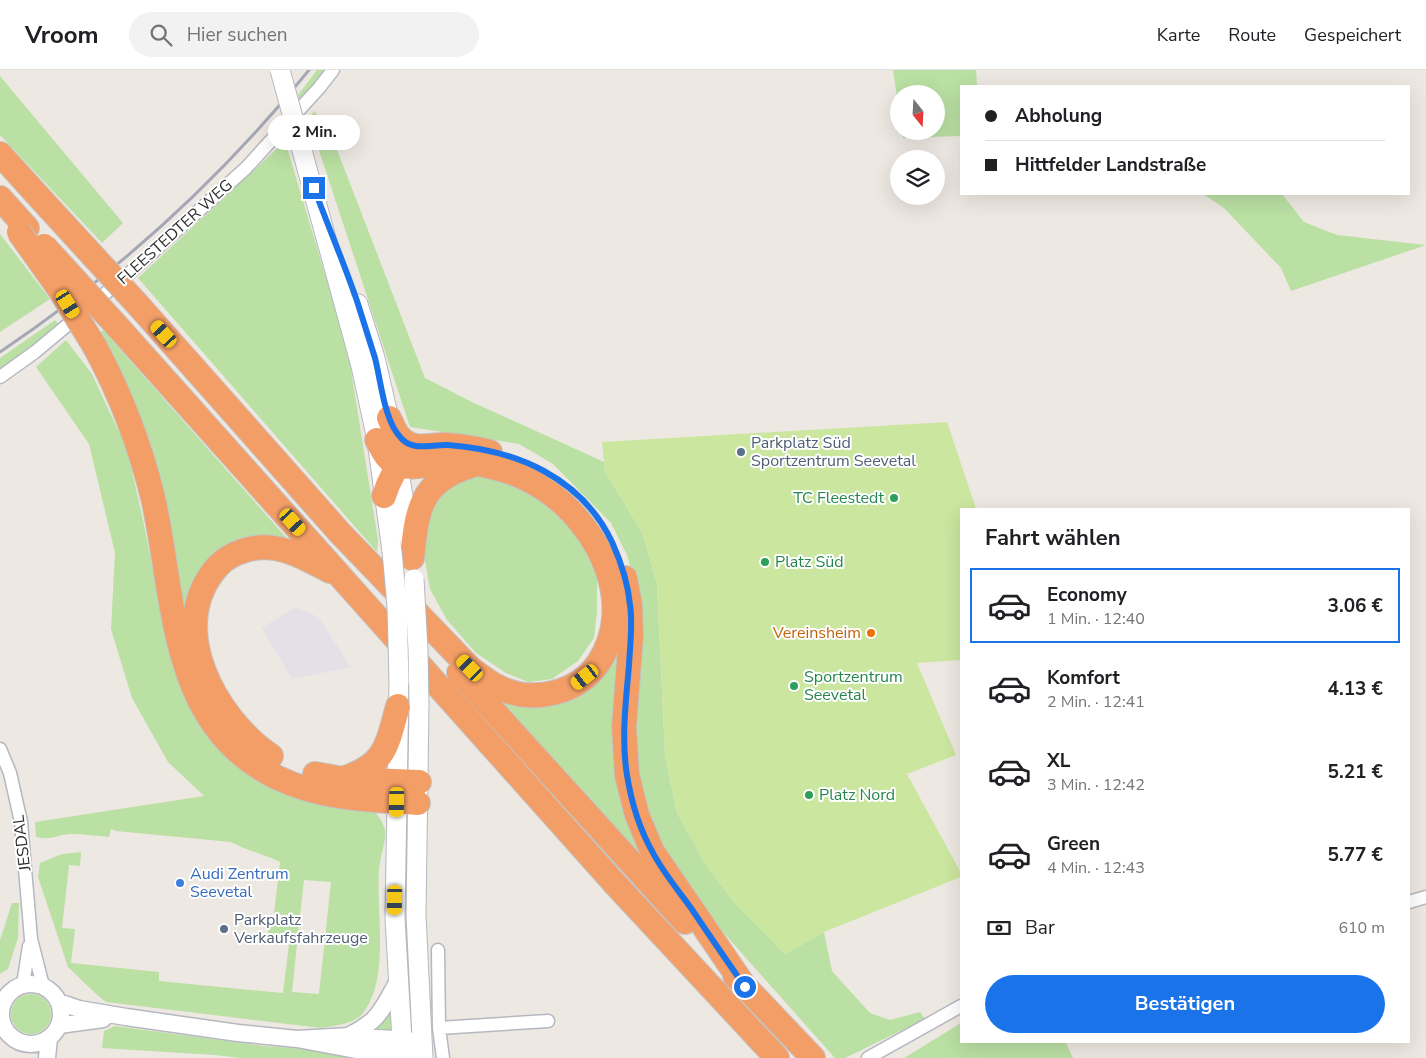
<!DOCTYPE html>
<html lang="de">
<meta charset="utf-8">
<style>
:root{--surface:#fff;--page:#f2f2f2;--text:#202124;--muted:#757577;--line:#e0e0e0;--accent:#1a73e8}
body{margin:0;font-family:"Nunito Sans",sans-serif;background:var(--page);color:var(--text);height:100vh;display:flex;flex-direction:column;font-size:19px;white-space:nowrap}
*{box-sizing:border-box;margin:0}
p{font-size:16px;color:var(--muted)}
.icon{flex:none;width:28px;height:28px;fill:none;stroke:currentColor;stroke-width:2;stroke-linecap:round;stroke-linejoin:round}
.map{position:relative;flex:1;overflow:hidden}
.sheet{position:absolute;left:960px;top:438px;width:450px;height:535px;display:flex;flex-direction:column;background:var(--surface);border-radius:0px;box-shadow:0 5px 20px #0002}
.sheet>*{flex:none}
.top-card{position:absolute;left:960px;top:15px;width:450px;height:110px;border-radius:0px;box-shadow:0 5px 20px #0002;display:grid;align-content:center;height:110px;padding:0 25px;background:var(--surface)}
.needle{width:32px;rotate:162deg}
.tools{position:absolute;left:890px;top:15px;display:grid;gap:10px}
.tools a{display:grid;place-items:center;width:55px;height:55px;border-radius:50%;background:var(--surface);box-shadow:0 5px 20px #0002;font-size:25px}
.end{position:absolute;width:22px;height:22px;margin:-11px;border:6px solid #1a73e8;background:#fff;box-shadow:0 0 0 2px #fff}
.from{border-radius:50%}
.bubble{position:absolute;height:35px;border-radius:18px;background:var(--surface);box-shadow:0 5px 20px #0002;font-size:16px;font-weight:700;line-height:35px;text-align:center}
.car{position:absolute;width:15px;height:30px;margin:-15px -8px;border-radius:6px;box-shadow:0 0 4px 1px #0007;background:linear-gradient(#f5c518 24%,#345 0 40%,#f5c518 0 76%,#345 0 86%,#f5c518 0)}
.top-card b{display:flex;align-items:center;gap:18px;height:48px;font-size:19px}
.top-card b+b{border-top:1px solid var(--line)}
.top-card i{width:12px;height:12px;background:var(--text)}
ul{padding:0;list-style:none}
li{display:flex;align-items:center;gap:15px;height:75px;margin:0 10px 8px;padding:0 15px;border:2px solid transparent;border-radius:0px}
li div{flex:1}
li b{display:block;font-size:19px}
li em{font-style:normal;font-weight:700}
li.active{border-color:var(--accent)}
li>.icon{width:45px;height:45px;stroke-width:1.5}
h2{padding:0 25px;font-size:22px;line-height:60px}
.pay{display:flex;align-items:center;gap:12px;height:55px;padding:0 25px;font-size:19px}
.pay p{margin-inline-start:auto}
.cta{display:flex;gap:10px;margin-top:auto;padding:10px 25px}
.cta a{flex:1;height:58px;border-radius:30px;background:var(--accent);color:#fff;font-size:20px;font-weight:700;line-height:58px;text-align:center}
header{display:flex;align-items:center;gap:30px;box-sizing:border-box;height:70px;padding:0 25px;background:var(--surface);border-bottom:1px solid var(--line)}
header strong{font-size:24px}
nav{display:flex;gap:28px;margin-inline-start:auto;font-size:18px}
.search{width:350px;height:45px;background:var(--page);display:flex;align-items:center;gap:12px;box-sizing:border-box;padding:0 18px;border-radius:28px;color:var(--muted);font-size:19px}
.map>svg:first-child{display:block}
.industrial{fill:#e3e1e7}
.green{fill:#bae0a3}
.pitch{fill:#cbe69f}
.lines{fill:none;stroke-linecap:round;stroke-linejoin:round}
.minor-casing{stroke:#b5b8c0;stroke-width:15}
.tertiary-casing{stroke:#b5b8c0;stroke-width:19}
.secondary-casing{stroke:#b5b8c0;stroke-width:21}
.motorway-casing{stroke:#c4c4c4;stroke-width:26}
.minor{stroke:#fff;stroke-width:12}
.tertiary{stroke:#fff;stroke-width:16}
.secondary{stroke:#fff;stroke-width:19}
.motorway{stroke:#f39d67;stroke-width:24}
.rail{stroke:#a4a8b6;stroke-width:3}
.secondary-bridge-casing{stroke:#b5b8c0;stroke-width:21;stroke-linecap:butt}
.motorway-bridge-casing{stroke:#c4c4c4;stroke-width:26;stroke-linecap:butt}
.secondary-bridge{stroke:#fff;stroke-width:19}
.motorway-bridge{stroke:#f39d67;stroke-width:24}
.route{stroke:#1a73e8;stroke-width:6}
.service-dot{fill:#5c6f8a;stroke:#fff;stroke-width:2}
.leisure-dot{fill:#2e9e5b;stroke:#fff;stroke-width:2}
.food-dot{fill:#e8710a;stroke:#fff;stroke-width:2}
.shop-dot{fill:#3f7fe0;stroke:#fff;stroke-width:2}
.labels{text-anchor:middle;dominant-baseline:central;stroke-width:4;stroke-linejoin:round;paint-order:stroke}
.street-label{font-size:16px;fill:#2e2e2e;stroke:#fff}
.service-label{font-size:16px;fill:#4e5e75;stroke:#fff;text-anchor:start}
.leisure-label{font-size:16px;fill:#27864d;stroke:#fff;text-anchor:start}
.food-label{font-size:16px;fill:#c56008;stroke:#fff;text-anchor:end}
.shop-label{font-size:16px;fill:#366cbe;stroke:#fff;text-anchor:start}
</style>
<header>
<strong>Vroom</strong>
<div class="search"><svg class="icon" aria-label="search" viewBox="0 0 24 24"><circle cx="10" cy="10" r="6"/><path d="M15 15l6 6"/></svg>Hier suchen</div>
<nav><a>Karte</a><a>Route</a><a>Gespeichert</a></nav>
</header>
<div class="map">
<svg width="1426" height="988" viewBox="0 0 1426 988">
<rect width="100%" height="100%" fill="#eee8e2"/>
<path class="industrial" d="M296 537 318 547 351 597 292 609 262 558Z"/>
<path class="green" d="M317 0H328L301 34 298 25Z
M893 0H976L977 16H961V66L903 68 902 61H936V24H899V41Z
M0 6 123 153 102 173 0 65Z
M314 41 331 64 425 308 472 332 604 392 605 402 642 462 657 514 665 685 677 743 707 797 734 832 785 884 824 862 832 901 870 943 890 950 920 942 925 949 845 988H835L682 816 650 757 632 688 638 526 627 485 611 453 553 394 519 374 410 357 309 50Z
M285 71 348 281 378 470 377 482 138 208Z
M1203 124H1282L1304 152 1337 165 1426 175 1291 221 1281 198 1224 138Z
M0 164 50 229 0 262Z
M55 250 58 254 15 291 0 302V288Z
M103 260 292 474 247 471 183 560 97 265Z
M66 270 92 304 127 379 142 445 172 596 203 657 252 707 291 727 371 738C378 744 382 750 385 760 387 770 379 789 379 801 376 843 390 909 363 943 355 954 334 956 321 958L106 932 95 923 68 897 38 807 40 793 62 784 81 782 80 796 69 795 62 858 75 859 71 893 159 902V911L283 923 290 866 268 863 269 856 271 852 299 854 292 922 319 924 331 812 304 810 300 846 274 844 280 792C263 784 248 781 231 772L116 761 111 759 109 767C96 766 84 764 72 764 57 764 53 771 36 767L35 752 204 726 168 692 132 628 111 559 115 483 89 374 36 297Z
M482 402 510 411 545 435 575 462 597 506V542L594 568 578 591 552 609 528 612 506 603 476 583 447 550 430 519 423 479 435 423Z
M620 574C616 620 605 687 622 731 632 757 647 782 659 807L491 620 528 634Z
M12 833H19L18 868 8 899 0 904V870Z
M11 944a20 20 0 1 1 40 0a20 20 0 1 1-40 0Z
M390 932 392 964 368 961Z
M961 953V971H1065L1073 988H904Z
M115 956 263 976 308 979 357 988H240L215 985 102 978 104 961Z"/>
<path class="pitch" d="M947 352 976 439H961V590L917 593 956 685 907 704 961 803V807L824 862 785 884 734 832 707 797 677 743 665 685 657 514 642 462 605 402 602 372Z"/>
<g class="lines">
<g class="minor-casing">
<path id="minor" d="M0 307 35 282 125 207 246 98 319 18 333 0
M0 679 10 703 21 752 31 869 43 916
M1409 832 1426 827
M438 880 439 958 443 988
M23 915 29 876
M0 955 3 954
M439 958 548 951
M868 988 961 936"/>
</g>
<g class="tertiary-casing">
<path id="tertiary" d="M1 944a30 30 0 1 1 60 0a30 30 0 1 1-60 0Z
M59 932 79 939 126 947 238 963 297 969 378 984 409 982 422 976 409 970 349 966 297 969
M59 955 103 949
M350 965C379 951 383 938 398 911
M47 988 49 968"/>
</g>
<g class="secondary-casing">
<path id="secondary" d="M297 62 361 296 377 370 392 481
M358 234 375 288 392 362
M397 389 410 471
M399 612 395 848 403 988
M419 634 416 845 423 988"/>
</g>
<g class="motorway-casing">
<path id="motorway" d="M0 84 50 139
M0 128 27 158
M139 236 340 463 470 598C479 605 488 612 498 617 532 634 578 624 599 592 637 534 599 457 547 421 531 410 511 401 492 397 477 393 459 392 443 393 430 393 411 400 398 395 387 391 382 380 377 370
M116 255 616 815 777 988
M95 277C121 325 140 375 153 428 176 529 168 656 278 708 321 729 372 730 418 733
M389 348C393 356 396 366 404 371 416 381 432 374 446 375 461 376 475 378 490 382
M384 426C389 409 396 397 408 384
M412 488C417 441 419 412 470 396
M625 508 630 535 631 566 624 657 627 705 637 745 652 781 745 917
M459 603 685 852
M271 686C215 648 164 556 218 496 231 482 255 475 274 478 294 481 312 492 330 501
M315 704 343 709 419 712
M345 708C387 694 387 674 398 636
M735 906 813 988"/>
</g>
<use href="#minor" class="minor"/>
<use href="#tertiary" class="tertiary"/>
<use href="#secondary" class="secondary"/>
<use href="#motorway" class="motorway"/>
<path class="rail" d="M0 282C116 204 221 109 309 0"/>
<g class="secondary-bridge-casing">
<path id="secondary-bridge" d="M280 0 297 62
M392 481 397 537 399 612
M414 509 418 579 419 634"/>
</g>
<g class="motorway-bridge-casing">
<path id="motorway-bridge" d="M50 139 139 236
M19 162 60 220 95 277
M44 176 116 255"/>
</g>
<use href="#secondary-bridge" class="secondary-bridge"/>
<use href="#motorway-bridge" class="motorway-bridge"/>
</g>
<g class="lines">
<path class="route" d="M314 118C328 156 344 193 357 231 363 250 369 269 375 288 381 311 384 351 401 368 413 382 432 374 448 375 516 380 581 407 612 472 621 492 628 513 630 535 633 554 630 575 629 595 626 631 621 668 627 705 631 730 639 758 652 781 662 801 678 820 691 838 709 865 727 891 745 917"/>
</g>
<g class="service-dot">
<circle cx="741" cy="382" r="5"/>
<circle cx="224" cy="859" r="5"/>
</g>
<g class="leisure-dot">
<circle cx="894" cy="428" r="5"/>
<circle cx="765" cy="492" r="5"/>
<circle cx="794" cy="616" r="5"/>
<circle cx="809" cy="725" r="5"/>
</g>
<circle class="food-dot" cx="871" cy="563" r="5"/>
<circle class="shop-dot" cx="180" cy="813" r="5"/>
<g class="labels">
<g class="street-label">
<text transform="translate(175 162) rotate(-42)">FLEESTEDTER WEG</text>
<text transform="translate(22 773) rotate(-97)">JESDAL</text>
</g>
<g class="service-label">
<text x="751" y="373">Parkplatz Süd<tspan x="751" dy="18">Sportzentrum Seevetal</tspan></text>
<text x="234" y="850">Parkplatz<tspan x="234" dy="18">Verkaufsfahrzeuge</tspan></text>
</g>
<g class="leisure-label">
<text x="884" y="428" text-anchor="end">TC Fleestedt</text>
<text x="775" y="492">Platz Süd</text>
<text x="804" y="607">Sportzentrum<tspan x="804" dy="18">Seevetal</tspan></text>
<text x="819" y="725">Platz Nord</text>
</g>
<g class="food-label">
<text x="861" y="563">Vereinsheim</text>
</g>
<g class="shop-label">
<text x="190" y="804">Audi Zentrum<tspan x="190" dy="18">Seevetal</tspan></text>
</g>
</g>
</svg>
<div class="tools">
<a><svg class="needle" viewBox="-14 -14 28 28"><path d="M0-13l5 13h-10z" fill="#e53935"/><path d="M0 13l5-13h-10z" fill="#757577"/></svg></a>
<a><svg class="icon" aria-label="layers" viewBox="0 0 24 24"><path d="M12 4l9 5-9 5-9-5zM3 14l9 5 9-5"/></svg></a>
</div>
<i class="end from" style="left:745px;top:917px"></i>
<i class="end" style="left:314px;top:118px"></i>
<div class="bubble" style="left:268px;top:45px;width:92px">2 Min.</div>
<i class="car" style="left:68px;top:234px;rotate:148deg"></i>
<i class="car" style="left:164px;top:264px;rotate:318deg"></i>
<i class="car" style="left:293px;top:452px;rotate:138deg"></i>
<i class="car" style="left:470px;top:598px;rotate:316deg"></i>
<i class="car" style="left:585px;top:607px;rotate:232deg"></i>
<i class="car" style="left:397px;top:732px;rotate:181deg"></i>
<i class="car" style="left:395px;top:830px;rotate:181deg"></i>
<div class="top-card">
<b><i class="from"></i>Abholung</b>
<b><i></i>Hittfelder Landstraße</b>
</div>
<section class="sheet">
<h2>Fahrt wählen</h2>
<ul>
<li class="active"><svg class="icon" aria-label="car" viewBox="0 0 24 24"><path d="M5 17H2v-5l4-1 3-4h7l3 4 3 1v5h-3M9 17h6M6 11h13"/><circle cx="7" cy="17" r="2"/><circle cx="17" cy="17" r="2"/></svg><div><b>Economy</b><p>1 Min. · 12:40</p></div><em>3.06 €</em></li>
<li><svg class="icon" aria-label="car" viewBox="0 0 24 24"><path d="M5 17H2v-5l4-1 3-4h7l3 4 3 1v5h-3M9 17h6M6 11h13"/><circle cx="7" cy="17" r="2"/><circle cx="17" cy="17" r="2"/></svg><div><b>Komfort</b><p>2 Min. · 12:41</p></div><em>4.13 €</em></li>
<li><svg class="icon" aria-label="car" viewBox="0 0 24 24"><path d="M5 17H2v-5l4-1 3-4h7l3 4 3 1v5h-3M9 17h6M6 11h13"/><circle cx="7" cy="17" r="2"/><circle cx="17" cy="17" r="2"/></svg><div><b>XL</b><p>3 Min. · 12:42</p></div><em>5.21 €</em></li>
<li><svg class="icon" aria-label="car" viewBox="0 0 24 24"><path d="M5 17H2v-5l4-1 3-4h7l3 4 3 1v5h-3M9 17h6M6 11h13"/><circle cx="7" cy="17" r="2"/><circle cx="17" cy="17" r="2"/></svg><div><b>Green</b><p>4 Min. · 12:43</p></div><em>5.77 €</em></li>
</ul>
<div class="pay"><svg class="icon" aria-label="cash" viewBox="0 0 24 24"><path d="M3 7h18v10H3z"/><circle cx="12" cy="12" r="2"/></svg>Bar<p>610 m</p></div>
<div class="cta"><a>Bestätigen</a></div>
</section>
</div>
